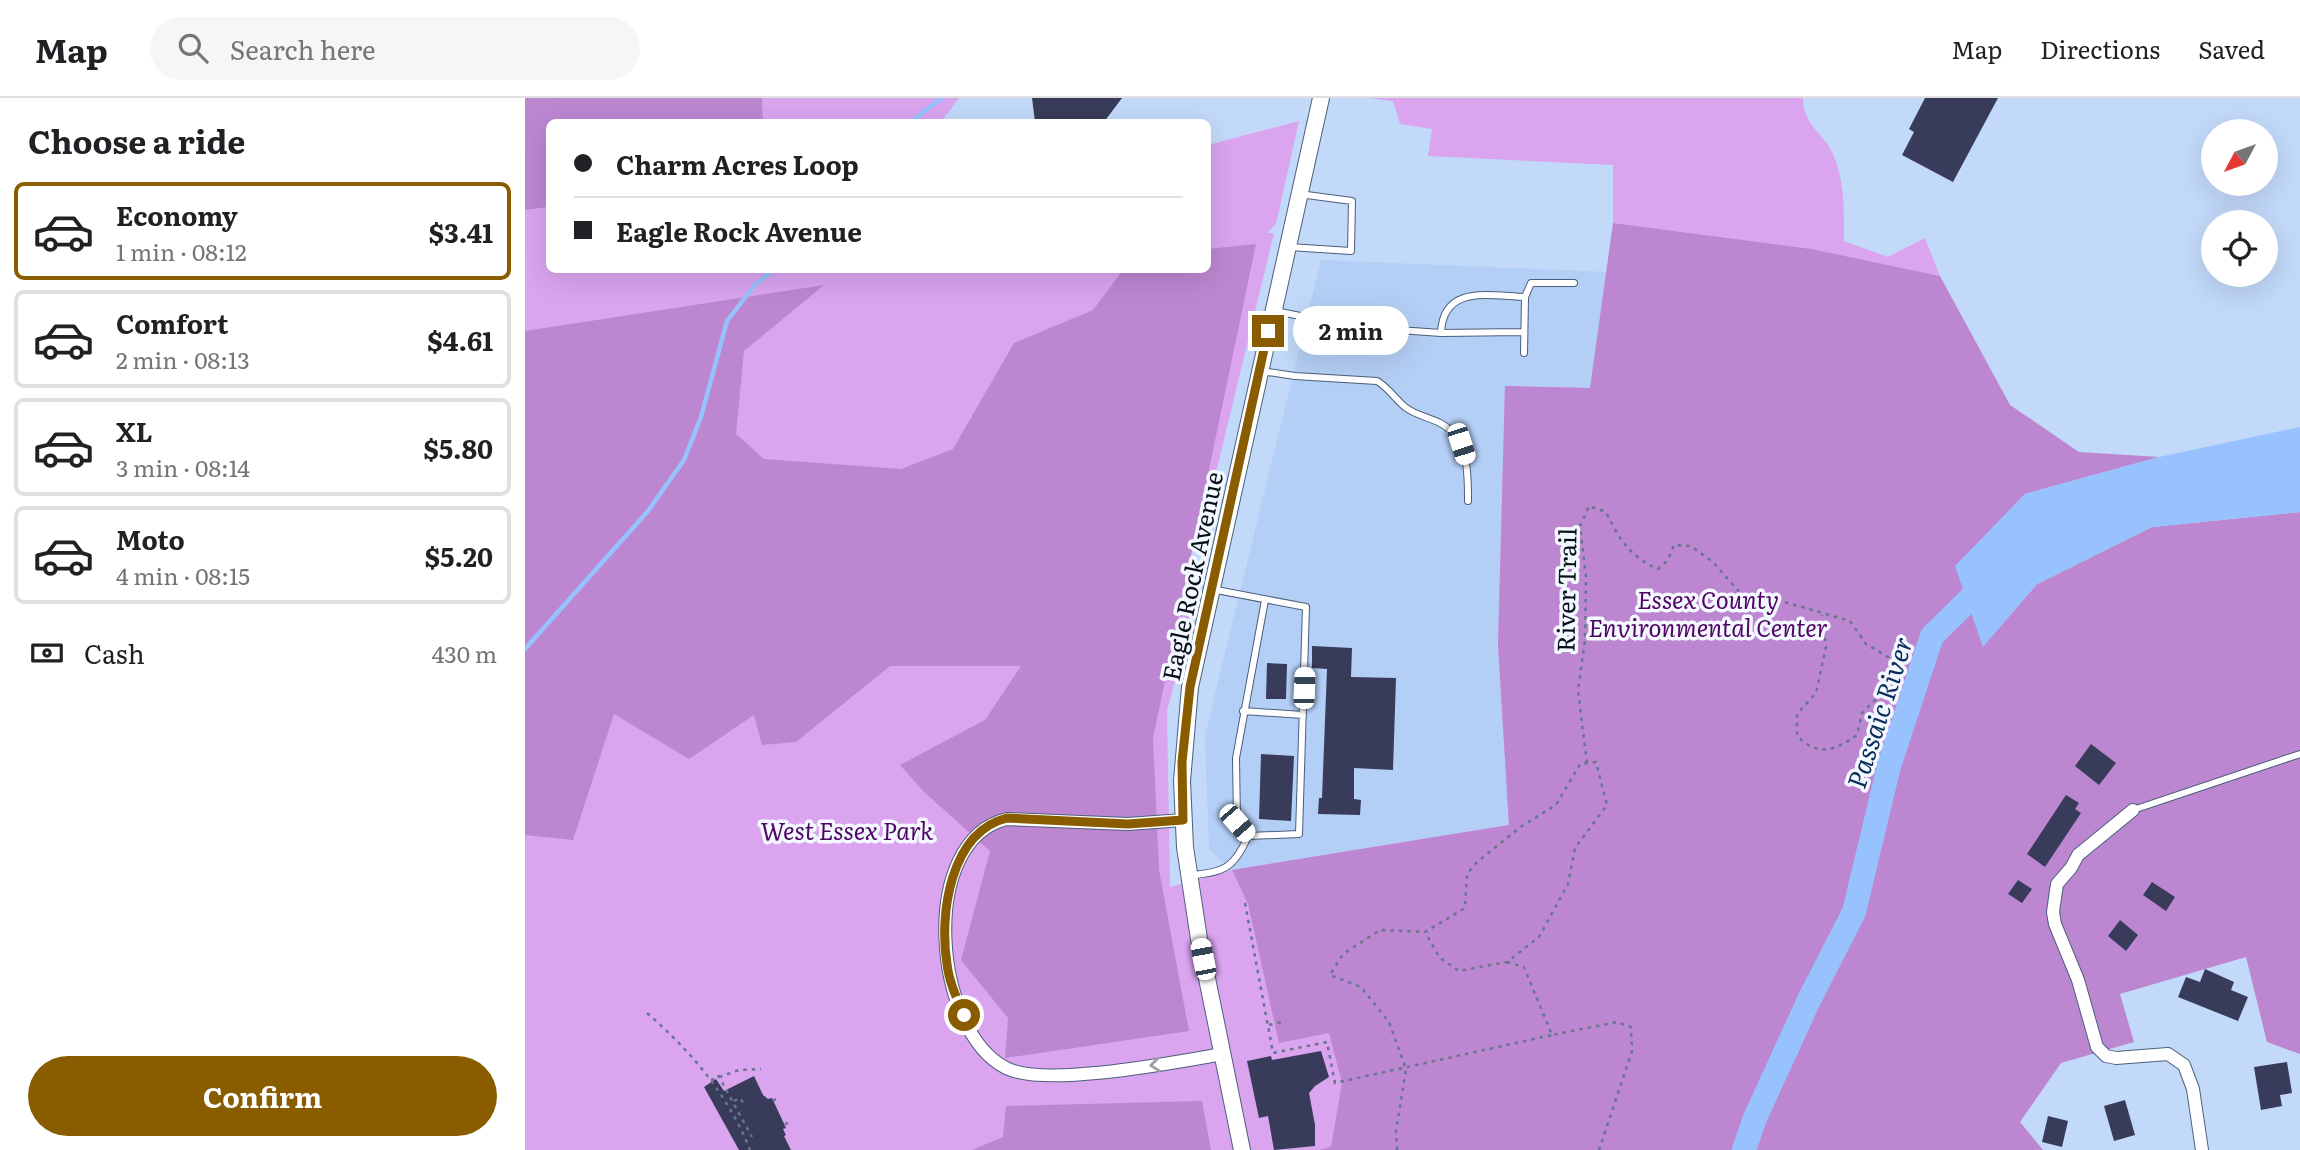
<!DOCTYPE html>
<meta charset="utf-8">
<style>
:root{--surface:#fff;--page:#f6f6f6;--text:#202124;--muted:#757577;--line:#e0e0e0;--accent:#895c00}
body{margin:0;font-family:Literata,serif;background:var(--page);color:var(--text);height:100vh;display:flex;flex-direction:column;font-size:26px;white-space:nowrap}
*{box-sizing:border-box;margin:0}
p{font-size:23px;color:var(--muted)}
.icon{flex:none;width:38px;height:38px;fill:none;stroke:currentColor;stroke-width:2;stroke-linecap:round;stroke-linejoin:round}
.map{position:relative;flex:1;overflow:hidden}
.sheet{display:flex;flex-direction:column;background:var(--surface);width:525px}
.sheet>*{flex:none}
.top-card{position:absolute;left:21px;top:21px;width:665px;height:154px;border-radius:10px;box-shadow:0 7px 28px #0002;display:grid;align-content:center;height:154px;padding:0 28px;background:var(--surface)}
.needle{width:46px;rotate:229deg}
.tools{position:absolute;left:1676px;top:21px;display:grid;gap:14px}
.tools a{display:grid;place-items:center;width:77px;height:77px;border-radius:50%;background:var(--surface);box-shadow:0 7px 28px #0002;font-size:35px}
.end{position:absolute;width:32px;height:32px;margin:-16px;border:9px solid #895c00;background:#fff;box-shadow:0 0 0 4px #fff}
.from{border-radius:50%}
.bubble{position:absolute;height:49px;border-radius:24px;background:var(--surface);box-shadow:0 7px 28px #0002;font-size:23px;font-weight:700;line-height:49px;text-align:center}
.car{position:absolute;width:21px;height:42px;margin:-21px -10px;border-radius:9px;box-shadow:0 0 5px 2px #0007;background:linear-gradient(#fff 24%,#345 0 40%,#fff 0 76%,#345 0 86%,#fff 0)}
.top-card b{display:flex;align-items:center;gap:24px;height:66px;font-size:26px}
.top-card b+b{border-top:2px solid var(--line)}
.top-card i{width:18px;height:18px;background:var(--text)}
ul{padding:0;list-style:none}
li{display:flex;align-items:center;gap:21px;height:98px;margin:0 14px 10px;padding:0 14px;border:4px solid var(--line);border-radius:10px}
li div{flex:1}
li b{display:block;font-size:26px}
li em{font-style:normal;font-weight:700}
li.active{border-color:var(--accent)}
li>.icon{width:63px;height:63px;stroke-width:1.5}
h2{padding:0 28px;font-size:32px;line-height:84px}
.pay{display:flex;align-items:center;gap:18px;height:77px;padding:0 28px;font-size:26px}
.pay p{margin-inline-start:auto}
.primary-button{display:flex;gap:14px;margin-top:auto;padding:14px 28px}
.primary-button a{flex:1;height:80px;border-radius:42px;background:var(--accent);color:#fff;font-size:28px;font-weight:700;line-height:80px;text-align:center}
header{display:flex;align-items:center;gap:42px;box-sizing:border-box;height:98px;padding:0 35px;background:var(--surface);border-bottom:2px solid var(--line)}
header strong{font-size:33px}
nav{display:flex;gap:38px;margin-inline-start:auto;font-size:24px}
.search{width:490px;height:63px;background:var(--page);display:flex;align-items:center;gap:18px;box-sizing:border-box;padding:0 24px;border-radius:38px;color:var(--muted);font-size:26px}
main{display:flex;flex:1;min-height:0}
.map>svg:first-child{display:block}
.built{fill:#b4cff6}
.green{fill:#daa4ef}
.forest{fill:#bd86d1}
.water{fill:#97c2fe}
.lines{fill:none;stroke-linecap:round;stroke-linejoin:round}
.stream{stroke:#97c2fe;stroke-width:4.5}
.river{stroke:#97c2fe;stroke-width:24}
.building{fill:#383c5a}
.lane-casing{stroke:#4b5f7b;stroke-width:8}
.street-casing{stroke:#4b5f7b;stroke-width:14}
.secondary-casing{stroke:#4b5f7b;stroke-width:18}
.path{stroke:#67768c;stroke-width:2.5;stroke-dasharray:3.5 5;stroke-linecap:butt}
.lane{stroke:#fff;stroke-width:6}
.street{stroke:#fff;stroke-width:12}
.secondary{stroke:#fff;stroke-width:16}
.oneway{stroke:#9c9fa3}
.route{stroke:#895c00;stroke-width:9}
.labels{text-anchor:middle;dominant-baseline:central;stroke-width:7;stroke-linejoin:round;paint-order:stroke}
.street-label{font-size:24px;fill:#070f1a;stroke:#f3f8ff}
.park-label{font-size:24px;font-style:italic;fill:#500565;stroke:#f3f8ff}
.water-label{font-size:26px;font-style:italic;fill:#092d5a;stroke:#f3f8ff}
</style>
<header>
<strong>Map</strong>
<div class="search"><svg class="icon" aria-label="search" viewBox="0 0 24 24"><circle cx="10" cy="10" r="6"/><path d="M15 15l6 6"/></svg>Search here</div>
<nav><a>Map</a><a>Directions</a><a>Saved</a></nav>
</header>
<main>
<section class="sheet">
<h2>Choose a ride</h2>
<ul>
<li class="active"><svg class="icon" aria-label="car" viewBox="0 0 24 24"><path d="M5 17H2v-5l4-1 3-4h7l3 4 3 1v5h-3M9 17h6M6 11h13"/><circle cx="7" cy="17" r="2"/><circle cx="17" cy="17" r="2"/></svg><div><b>Economy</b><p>1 min · 08:12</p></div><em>$3.41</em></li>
<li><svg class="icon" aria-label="car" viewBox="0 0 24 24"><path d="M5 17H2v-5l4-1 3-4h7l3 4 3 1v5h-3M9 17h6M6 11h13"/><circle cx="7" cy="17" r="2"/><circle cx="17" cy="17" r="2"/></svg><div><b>Comfort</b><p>2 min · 08:13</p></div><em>$4.61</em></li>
<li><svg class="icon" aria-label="car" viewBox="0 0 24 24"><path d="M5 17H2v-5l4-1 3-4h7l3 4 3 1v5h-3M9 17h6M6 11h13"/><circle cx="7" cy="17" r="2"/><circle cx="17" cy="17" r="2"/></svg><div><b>XL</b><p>3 min · 08:14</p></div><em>$5.80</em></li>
<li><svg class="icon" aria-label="car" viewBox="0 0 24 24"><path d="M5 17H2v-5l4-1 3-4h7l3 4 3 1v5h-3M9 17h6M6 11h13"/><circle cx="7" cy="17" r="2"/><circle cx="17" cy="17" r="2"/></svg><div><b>Moto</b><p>4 min · 08:15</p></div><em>$5.20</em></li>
</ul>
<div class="pay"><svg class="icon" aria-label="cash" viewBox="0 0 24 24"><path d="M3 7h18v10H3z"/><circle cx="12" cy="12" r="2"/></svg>Cash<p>430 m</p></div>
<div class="primary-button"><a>Confirm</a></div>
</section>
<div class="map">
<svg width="1775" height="1052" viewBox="0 0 1775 1052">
<rect width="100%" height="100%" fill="#c2d9f9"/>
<path class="built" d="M796 162 1082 174 1065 290 980 288 973 547 984 727 707 772 684 752 680 637Z"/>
<path class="green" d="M237 0H434L416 24H238Z
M843 0H1278C1278 28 1300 36 1308 56 1320 84 1319 113 1319 143L1363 159 1400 140 1415 178 1287 151 1088 125V67L903 58 907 31 875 26 868 3Z
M774 23 751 126 742 135H749L688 387 553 367 531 486 668 515 642 613 645 789 707 772 984 727 973 547 980 288 1065 290 1154 1052H0V112L24 109V172H682L683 47Z"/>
<path class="forest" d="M0 0H237L238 24H24V109L0 112Z
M1088 125 1287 151 1415 178 1485 307 1554 354 1634 359 1500 396 1431 468 1458 548 1512 486 1627 429 1775 414V956L1742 944 1721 859 1595 896 1609 944 1536 965 1495 1024 1518 1052H793L806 1049 817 985 804 935 754 945 723 806 707 772 984 727 973 547 980 288 1065 290Z
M731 146 628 640 634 772 664 933 480 960 483 920 436 862 465 753 398 693 375 667 460 622 496 568H365L271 644 237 647 229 617 164 661 89 616 48 742 0 737V233L299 187 219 253 211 336 239 361 376 371 428 351 489 245 568 212 598 172H682L683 151Z
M677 1003 686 1052H447L478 1039 481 1008Z"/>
<path class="water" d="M1775 329V414L1627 429 1512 486 1458 549 1430 468 1500 396 1634 359Z"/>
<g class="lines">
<path class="stream" d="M385 24 417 0
M0 551 123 413 159 362 176 319 202 223 229 188 248 172"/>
<path class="river" d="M1219 1052 1230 1020 1284 902 1329 814 1364 668 1407 538 1465 481"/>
</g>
<path class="building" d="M507 0H597L579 24H510Z
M1400 0H1473L1428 84 1377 57 1389 34 1384 31Z
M787 548 827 550 826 579 871 580 868 672 829 670V701L836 702 835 717 793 716 794 700H797L802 571 787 570Z
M742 565 762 566 761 601H741Z
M1566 646 1591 665 1574 687 1550 668Z
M736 656 769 658 766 723 734 721Z
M1541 697 1554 705 1550 711 1556 715 1520 769 1502 756Z
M1493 782 1507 791 1497 805 1483 796Z
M1627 784 1650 799 1641 813 1618 797Z
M1595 822 1613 837 1601 853 1583 838Z
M1680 871 1709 884 1706 892 1723 899 1713 923 1653 899 1661 879 1675 884Z
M796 953 804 979 790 988 784 995 790 1027V1048L749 1052 743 1018 734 1020 722 963 746 958 747 962Z
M1762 964 1767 995 1755 997 1757 1008 1736 1012 1729 969Z
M229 978 238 997 243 1001 247 1000 261 1030 258 1031 261 1037 259 1038 266 1052H214L179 989 191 981 199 993Z
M1600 1002 1610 1037 1589 1043 1579 1008Z
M1523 1018 1543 1023 1537 1049 1517 1044Z"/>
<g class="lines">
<g class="lane-casing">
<path id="lane" d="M764 149 826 153 827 103 774 96
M750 213 831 229 916 235 998 234
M916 235C918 186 965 198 1000 199
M999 255 1000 199 1006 185H1049
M736 273 770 278 852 283C864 290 869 300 880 309 890 317 903 319 915 325 944 340 943 375 943 403
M718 613 778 617
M1608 712 1775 656
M723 738 712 725 711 660 740 502
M666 777C699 775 710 769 723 738L774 736 781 509 686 491"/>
</g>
<g class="street-casing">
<path id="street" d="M1608 712 1553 757 1546 770 1532 786 1528 814 1530 826 1553 882 1572 949 1581 958 1591 960 1643 956 1659 967 1668 991 1677 1052
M658 722 603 726 482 721C392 742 408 933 481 970 520 990 651 964 698 956"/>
</g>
<g class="secondary-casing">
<path id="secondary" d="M717 1052 674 841 660 749 657 683 665 589 796 0"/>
</g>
<path class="path" d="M1062 665 1053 592 1060 542 1061 479 1055 428 1064 408 1081 414C1094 441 1105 459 1133 471L1143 462 1149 447 1166 448 1188 464 1216 496 1263 505 1325 523 1341 546 1363 559 1368 575 1356 596 1337 615 1332 637C1309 653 1294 659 1272 638V616L1291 595 1301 549 1297 517
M720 805 748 955 802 944 810 985 1027 937
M982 864 999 869 1027 937 1092 924 1106 929 1107 953 1074 1052
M122 915C166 953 204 998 225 1052
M744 927 761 923
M193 977 227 1039
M186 982 214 972 236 971
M209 1003 215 1000 219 1006
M248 1003 251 1001
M260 1026 263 1025
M872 1052 871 1033 881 971 864 924 836 889 805 877 818 856 855 832 900 834 940 810 942 776 952 764 997 728 1031 707 1055 666 1071 664 1082 707 1050 750 1043 786 1014 839 982 864 934 873 915 860 900 834"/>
<use href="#lane" class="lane"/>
<use href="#street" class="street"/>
<use href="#secondary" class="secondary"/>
</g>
<defs><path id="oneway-chevron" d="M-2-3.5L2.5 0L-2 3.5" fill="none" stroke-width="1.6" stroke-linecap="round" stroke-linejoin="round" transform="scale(1.75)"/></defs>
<use class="oneway" href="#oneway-chevron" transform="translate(630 967) rotate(173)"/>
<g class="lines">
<path class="route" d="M439 917C432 901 424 884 422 866 414 817 425 734 482 720L603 726 658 722 657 664 665 589 743 233"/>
</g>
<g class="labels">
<g class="street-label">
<text transform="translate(666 478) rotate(-78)">Eagle Rock Avenue</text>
<text transform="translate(1040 492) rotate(-89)">River Trail</text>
</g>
<g class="park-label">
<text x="1183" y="500">Essex County<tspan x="1183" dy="28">Environmental Center</tspan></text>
<text x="322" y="731">West Essex Park</text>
</g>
<g class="water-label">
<text transform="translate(1353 614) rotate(-72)">Passaic River</text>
</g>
</g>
</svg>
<div class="tools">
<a><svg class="needle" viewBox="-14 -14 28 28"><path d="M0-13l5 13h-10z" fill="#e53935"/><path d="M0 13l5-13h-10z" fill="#757577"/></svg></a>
<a><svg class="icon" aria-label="locate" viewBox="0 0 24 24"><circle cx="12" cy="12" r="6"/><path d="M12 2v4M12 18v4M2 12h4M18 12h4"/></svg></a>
</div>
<i class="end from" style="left:439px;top:917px"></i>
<i class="end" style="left:743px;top:233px"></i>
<div class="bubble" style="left:768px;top:208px;width:116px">2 min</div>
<i class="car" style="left:936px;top:346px;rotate:162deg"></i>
<i class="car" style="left:779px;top:590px;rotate:2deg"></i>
<i class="car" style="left:712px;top:725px;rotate:139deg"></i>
<i class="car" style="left:678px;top:861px;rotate:349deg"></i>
<div class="top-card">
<b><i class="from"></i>Charm Acres Loop</b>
<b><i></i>Eagle Rock Avenue</b>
</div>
</div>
</main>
